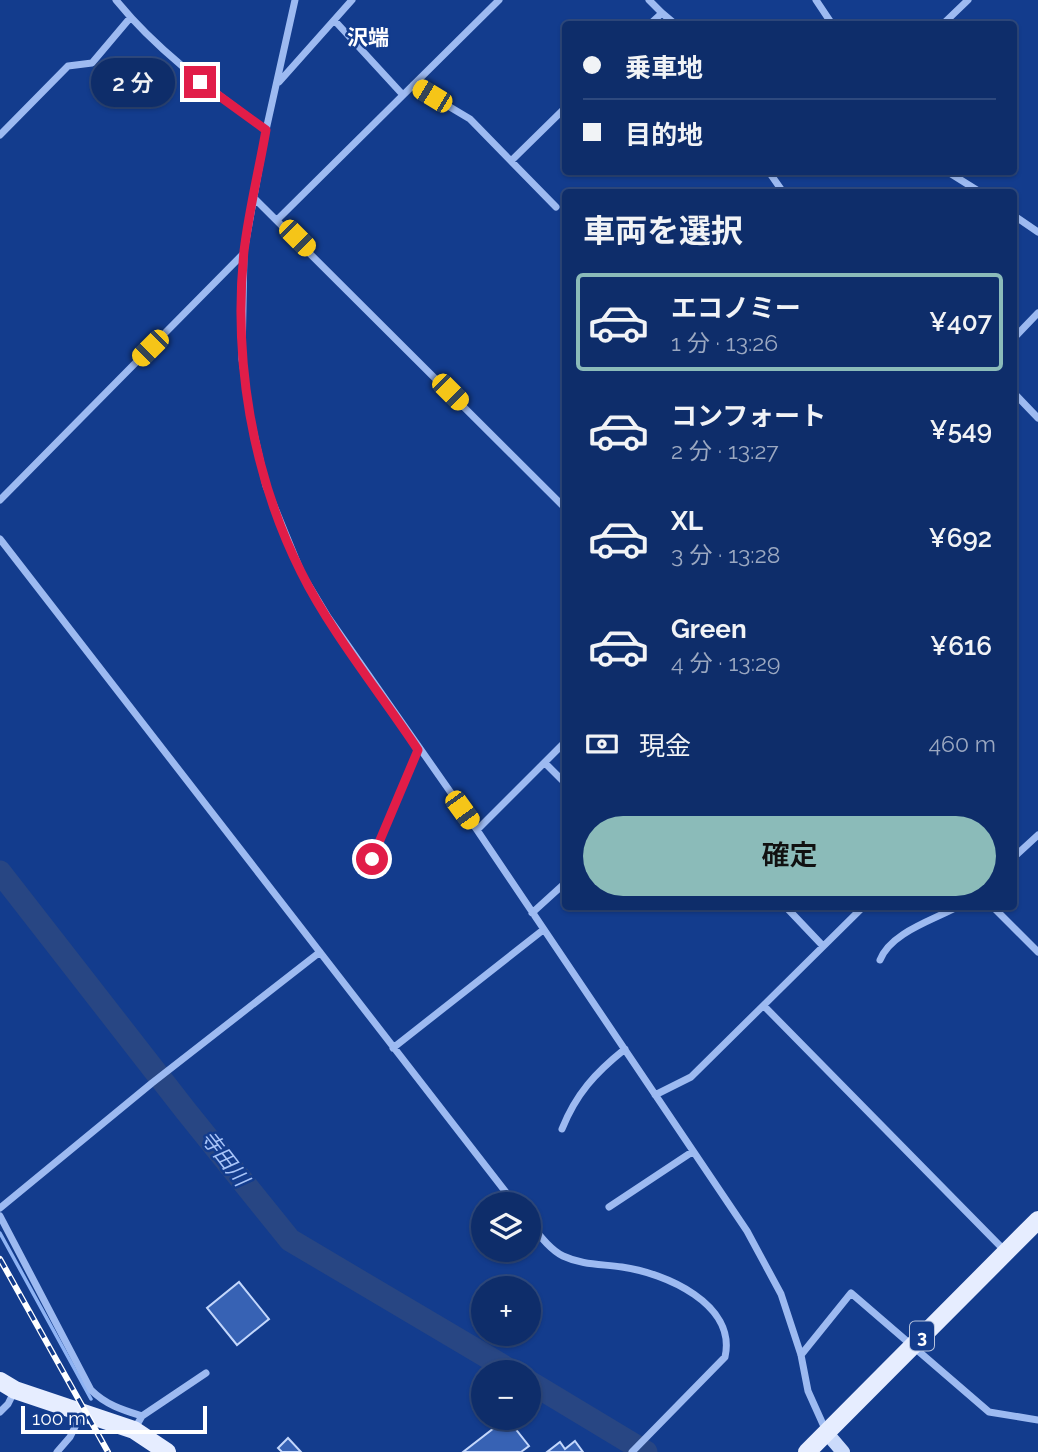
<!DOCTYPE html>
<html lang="ja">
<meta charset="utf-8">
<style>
:root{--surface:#0e2d6a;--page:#1c3972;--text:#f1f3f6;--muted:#9ba8c1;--line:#2e497e;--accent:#8bbbb9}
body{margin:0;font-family:Raleway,"Noto Sans JP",sans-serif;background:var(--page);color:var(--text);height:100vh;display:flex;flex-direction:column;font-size:26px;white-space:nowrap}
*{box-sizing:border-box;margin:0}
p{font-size:23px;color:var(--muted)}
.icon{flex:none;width:38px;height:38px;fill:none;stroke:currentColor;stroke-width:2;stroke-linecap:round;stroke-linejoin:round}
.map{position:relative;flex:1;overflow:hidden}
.sheet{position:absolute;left:562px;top:189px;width:455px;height:721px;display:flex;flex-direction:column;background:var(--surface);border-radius:7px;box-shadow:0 2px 5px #0004,0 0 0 2px var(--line)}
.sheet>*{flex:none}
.top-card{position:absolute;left:562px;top:21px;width:455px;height:154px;border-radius:7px;box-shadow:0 2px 5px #0004,0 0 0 2px var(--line);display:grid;align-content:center;height:154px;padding:0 21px;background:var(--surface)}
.controls{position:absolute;left:471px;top:1192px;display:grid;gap:14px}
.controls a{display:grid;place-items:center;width:70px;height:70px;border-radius:50%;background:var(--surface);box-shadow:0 2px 5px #0004,0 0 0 2px var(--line);font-size:35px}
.scale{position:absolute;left:21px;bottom:18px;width:186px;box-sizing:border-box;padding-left:7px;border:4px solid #fff;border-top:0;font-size:19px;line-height:24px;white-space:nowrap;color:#fff;-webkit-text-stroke:5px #133c8d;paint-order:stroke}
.end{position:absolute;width:32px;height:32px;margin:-16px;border:9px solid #e11d48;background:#fff;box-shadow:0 0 0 4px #fff}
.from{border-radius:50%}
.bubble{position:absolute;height:49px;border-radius:24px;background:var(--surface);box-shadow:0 2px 5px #0004,0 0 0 2px var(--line);font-size:23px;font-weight:600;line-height:49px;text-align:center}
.car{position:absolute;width:21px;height:42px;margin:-21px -10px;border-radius:9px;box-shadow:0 0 5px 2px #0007;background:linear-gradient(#f5c518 24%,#345 0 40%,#f5c518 0 76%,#345 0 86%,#f5c518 0)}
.top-card b{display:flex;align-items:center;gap:24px;height:66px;font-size:26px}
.top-card b+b{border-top:2px solid var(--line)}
.top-card i{width:18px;height:18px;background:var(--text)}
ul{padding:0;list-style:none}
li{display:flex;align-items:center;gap:21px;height:98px;margin:0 14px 10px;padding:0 7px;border:4px solid transparent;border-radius:7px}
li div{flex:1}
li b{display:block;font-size:26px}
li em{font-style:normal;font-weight:600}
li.active{border-color:var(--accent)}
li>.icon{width:63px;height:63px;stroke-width:1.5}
h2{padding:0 21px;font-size:32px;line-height:84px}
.pay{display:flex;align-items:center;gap:18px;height:77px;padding:0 21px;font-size:26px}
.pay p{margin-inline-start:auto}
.cta{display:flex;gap:14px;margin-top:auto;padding:14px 21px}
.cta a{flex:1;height:80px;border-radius:42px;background:var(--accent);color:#111;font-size:28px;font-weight:600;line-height:80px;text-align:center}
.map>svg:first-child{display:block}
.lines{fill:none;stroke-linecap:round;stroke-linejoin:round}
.stream{stroke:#8eb3f4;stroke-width:3.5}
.river{stroke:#284683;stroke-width:23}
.building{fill:#3762b4;stroke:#c3d7fc;stroke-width:2}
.street{stroke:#9dbaf1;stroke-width:7}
.secondary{stroke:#cbdbfb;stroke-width:14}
.primary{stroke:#e6edff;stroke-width:18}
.rail-casing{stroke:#fff;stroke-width:6}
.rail{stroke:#133c8d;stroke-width:3.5;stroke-dasharray:10;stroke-linecap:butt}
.route{stroke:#e11d48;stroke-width:9}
.labels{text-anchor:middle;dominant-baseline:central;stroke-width:5;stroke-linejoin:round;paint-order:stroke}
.shield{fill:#133c8d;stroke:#b8c4dd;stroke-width:2}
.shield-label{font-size:18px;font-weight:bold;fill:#fff}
.neighbourhood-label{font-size:21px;font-weight:bold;fill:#fff;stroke:#133c8d}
.water-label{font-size:21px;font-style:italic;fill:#a8c4f8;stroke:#133c8d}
</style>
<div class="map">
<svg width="1038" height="1452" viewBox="0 0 1038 1452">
<rect width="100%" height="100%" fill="#133c8d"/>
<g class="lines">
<path class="stream" d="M0 1233 91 1399"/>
<path class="river" d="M0 872 186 1111 290 1240 513 1372
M528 1381 646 1452"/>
</g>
<path class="building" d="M239 1282 269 1319 237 1345 207 1308Z
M507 1418 529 1446 521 1452H463Z
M288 1438 301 1452H282L278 1448Z
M575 1441 583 1452H547L560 1442 565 1449Z"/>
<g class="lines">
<path class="street" d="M116 0C158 52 213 91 266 130
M295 0 266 130 244 252 242 359 250 416 266 486 302 574 328 617 477 830 747 1231 781 1294 801 1355 808 1391 826 1431
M649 0 662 13 650 24
M816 0 832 24
M662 13 675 24
M335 21 403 95
M943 24 968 0
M279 82 352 0
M413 85 470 119 556 207
M0 135 68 66 92 63 130 18
M511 161 565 108
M769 172 783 192
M948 172 980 192
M253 197 565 508
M1013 215 1038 232
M278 219 499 0
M1013 339 1038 313
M1013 392 1038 418
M0 500 244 253
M0 539 515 1204
M545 763 565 783
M477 830 565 742
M1013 858 1038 835
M372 859 418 750
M785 906 823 946
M992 906 1038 952
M532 913 565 883
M880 960C891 932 934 920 959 906
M764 1006 1006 1252
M393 1048 543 930
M655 1095 691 1077 864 906
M562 1129C576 1094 595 1073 625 1049
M609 1207 692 1152
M0 1208 152 1083 320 952
M0 1216 91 1390C106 1405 123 1410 142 1416
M528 1221C538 1233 549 1249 563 1256 582 1265 601 1264 622 1267 665 1273 737 1304 725 1357L632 1452
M801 1355 851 1293 989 1412 1038 1420
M0 1412 8 1404 15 1390
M134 1430 142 1416 206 1373
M57 1452 70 1437 81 1415"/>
<path class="secondary" d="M826 1432 843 1452"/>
<path class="primary" d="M0 1381 15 1390 134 1430 167 1452
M807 1452 1038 1220"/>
<g class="rail-casing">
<path id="rail" d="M0 1259 108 1452"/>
</g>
<use href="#rail" class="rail"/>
</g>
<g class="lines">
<path class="route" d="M200 82 266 130C259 170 249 210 244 251 233 359 252 474 301 572 330 631 381 694 418 750L372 859"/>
</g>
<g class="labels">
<rect class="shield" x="910" y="1321.5" width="24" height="29" rx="5"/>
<g class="shield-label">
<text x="922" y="1336">3</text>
</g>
<g class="neighbourhood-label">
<text x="368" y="37">沢端</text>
</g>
<g class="water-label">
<text transform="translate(225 1158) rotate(52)">寺田川</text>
</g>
</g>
</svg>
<div class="controls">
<a><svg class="icon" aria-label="layers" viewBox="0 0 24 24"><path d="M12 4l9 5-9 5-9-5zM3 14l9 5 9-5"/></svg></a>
<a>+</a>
<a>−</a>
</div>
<div class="scale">100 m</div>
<i class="end from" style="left:372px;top:859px"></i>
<i class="end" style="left:200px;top:82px"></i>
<div class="bubble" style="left:91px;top:58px;width:84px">2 分</div>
<i class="car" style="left:432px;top:96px;rotate:301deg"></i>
<i class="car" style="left:297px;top:238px;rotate:135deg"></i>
<i class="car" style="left:150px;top:348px;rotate:225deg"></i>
<i class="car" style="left:450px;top:392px;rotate:135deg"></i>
<i class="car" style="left:462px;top:810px;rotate:144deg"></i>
<div class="top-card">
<b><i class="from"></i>乗車地</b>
<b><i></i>目的地</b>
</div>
<section class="sheet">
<h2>車両を選択</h2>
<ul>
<li class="active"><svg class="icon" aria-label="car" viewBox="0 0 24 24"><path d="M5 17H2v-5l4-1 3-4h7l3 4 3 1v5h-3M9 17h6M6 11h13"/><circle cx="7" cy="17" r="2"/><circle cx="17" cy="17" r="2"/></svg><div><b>エコノミー</b><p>1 分 · 13:26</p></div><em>¥407</em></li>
<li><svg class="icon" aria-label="car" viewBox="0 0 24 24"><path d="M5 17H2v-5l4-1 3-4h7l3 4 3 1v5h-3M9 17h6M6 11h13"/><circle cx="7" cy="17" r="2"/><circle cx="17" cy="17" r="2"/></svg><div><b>コンフォート</b><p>2 分 · 13:27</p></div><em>¥549</em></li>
<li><svg class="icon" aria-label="car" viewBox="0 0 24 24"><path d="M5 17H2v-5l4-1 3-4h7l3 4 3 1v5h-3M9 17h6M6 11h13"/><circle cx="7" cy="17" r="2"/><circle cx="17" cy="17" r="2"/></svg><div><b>XL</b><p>3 分 · 13:28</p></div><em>¥692</em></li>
<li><svg class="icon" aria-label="car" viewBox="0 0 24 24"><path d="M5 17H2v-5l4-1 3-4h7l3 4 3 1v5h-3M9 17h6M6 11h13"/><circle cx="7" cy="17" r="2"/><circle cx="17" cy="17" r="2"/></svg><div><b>Green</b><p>4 分 · 13:29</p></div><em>¥616</em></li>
</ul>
<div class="pay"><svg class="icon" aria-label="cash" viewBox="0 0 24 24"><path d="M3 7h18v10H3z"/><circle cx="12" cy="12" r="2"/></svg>現金<p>460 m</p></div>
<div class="cta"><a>確定</a></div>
</section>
</div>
